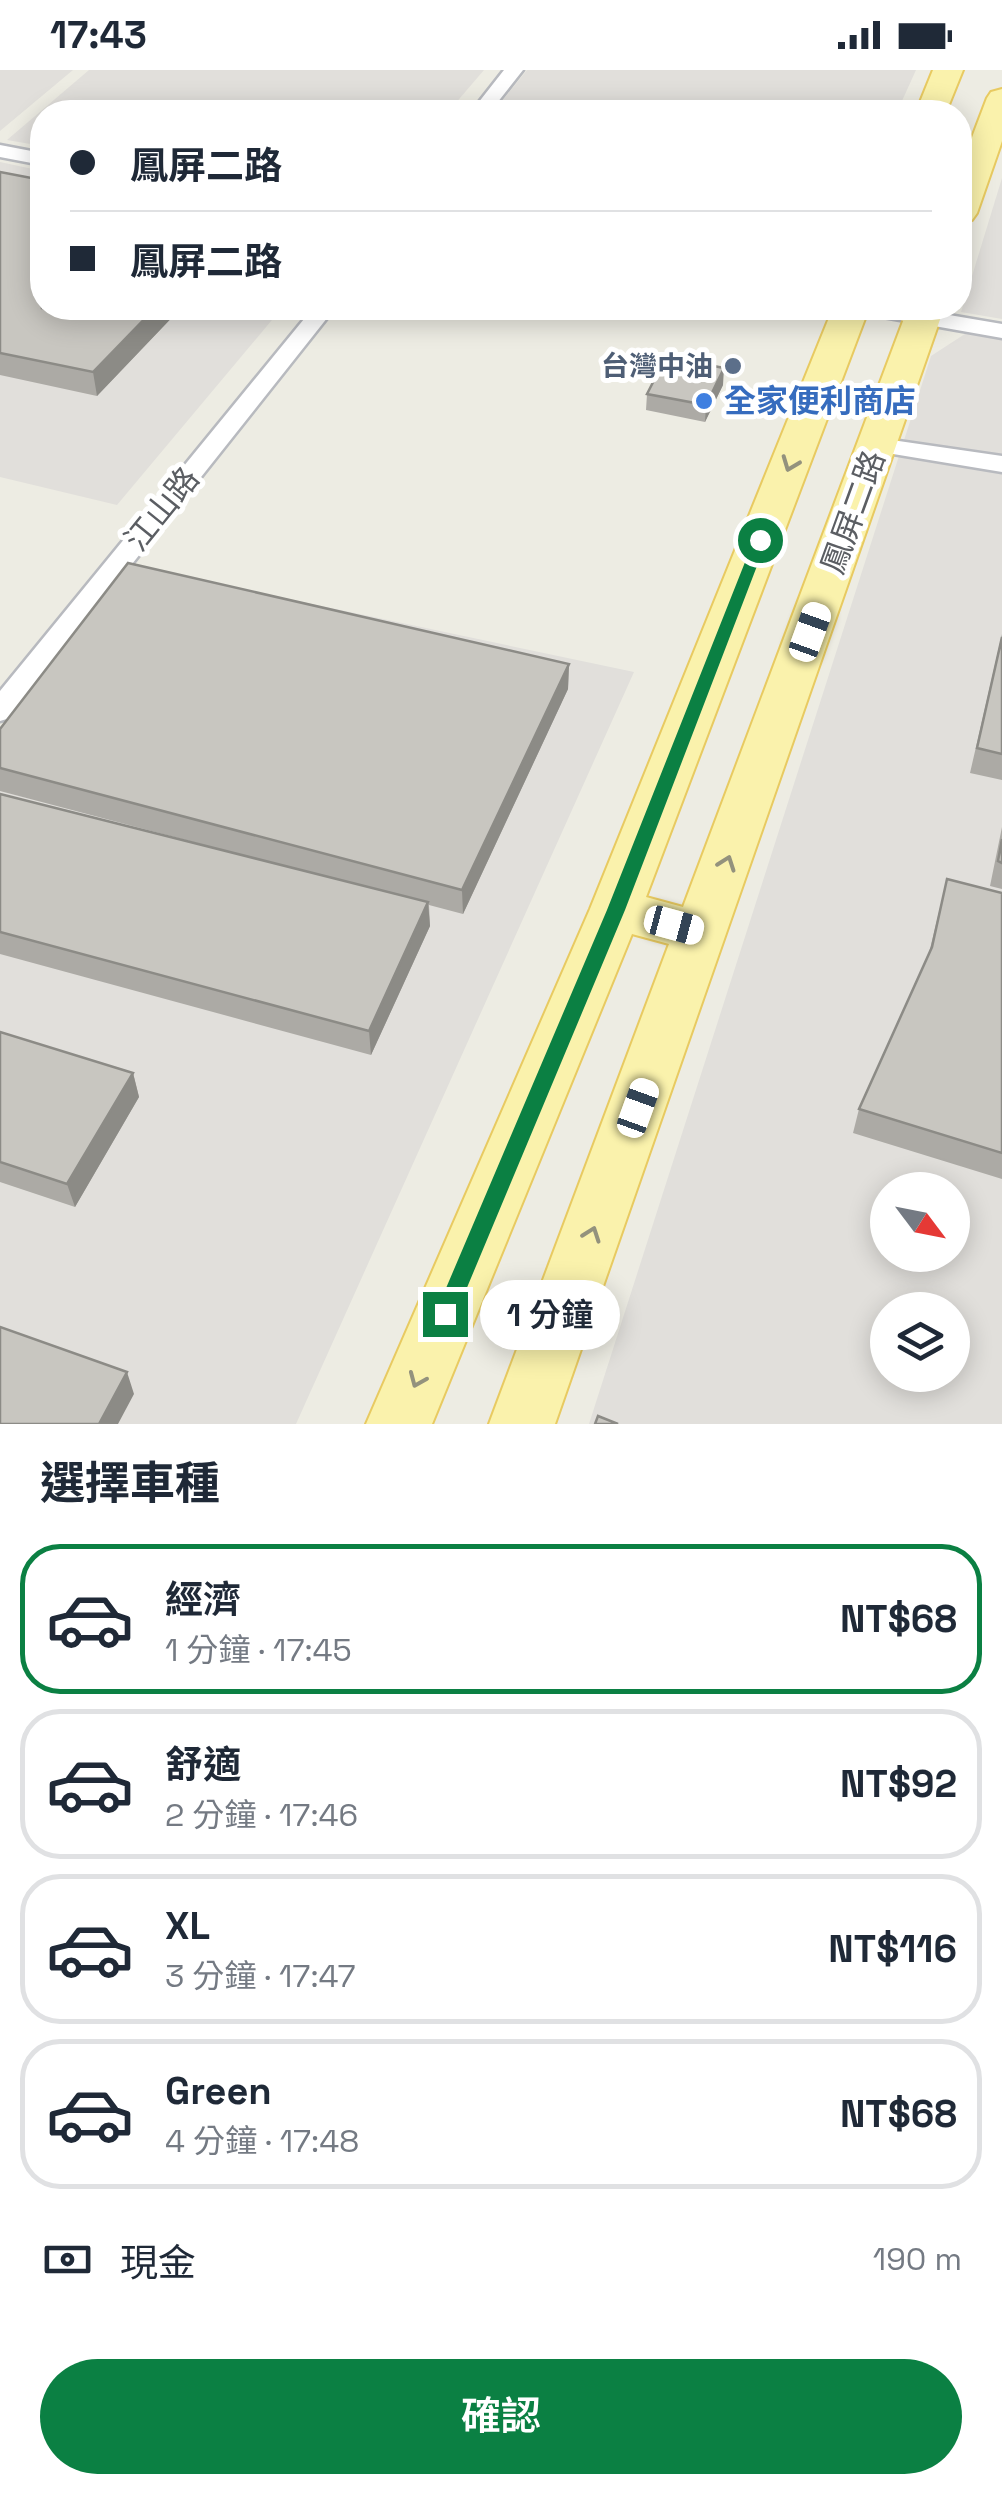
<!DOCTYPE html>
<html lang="zh-TW">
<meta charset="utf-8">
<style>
:root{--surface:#fff;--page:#f6f6f7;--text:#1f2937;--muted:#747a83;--line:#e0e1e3;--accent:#0b8043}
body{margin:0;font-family:"Space Grotesk","Noto Sans TC",sans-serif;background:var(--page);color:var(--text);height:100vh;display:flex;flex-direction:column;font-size:38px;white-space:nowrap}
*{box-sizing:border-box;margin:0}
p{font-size:32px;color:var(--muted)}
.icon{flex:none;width:55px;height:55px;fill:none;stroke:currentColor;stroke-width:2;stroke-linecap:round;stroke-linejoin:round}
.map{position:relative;height:1354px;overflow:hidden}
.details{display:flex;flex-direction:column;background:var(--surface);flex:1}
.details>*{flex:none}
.banner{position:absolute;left:30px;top:30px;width:942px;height:220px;border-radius:40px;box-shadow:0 5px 25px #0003;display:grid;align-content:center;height:220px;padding:0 40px;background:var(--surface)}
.needle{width:65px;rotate:122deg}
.controls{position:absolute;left:870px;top:1102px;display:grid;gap:20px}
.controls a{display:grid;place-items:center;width:100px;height:100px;border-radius:50%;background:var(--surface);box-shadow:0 5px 25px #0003;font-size:50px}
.end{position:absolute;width:45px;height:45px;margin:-22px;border:12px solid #0b8043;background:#fff;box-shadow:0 0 0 5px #fff}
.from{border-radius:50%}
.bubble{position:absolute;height:70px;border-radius:35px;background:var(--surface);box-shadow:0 5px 25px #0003;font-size:32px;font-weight:600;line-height:70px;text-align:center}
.car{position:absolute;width:30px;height:60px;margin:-30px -15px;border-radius:12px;box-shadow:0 0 8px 2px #0007;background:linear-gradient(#fff 24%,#345 0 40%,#fff 0 76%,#345 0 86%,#fff 0)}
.banner b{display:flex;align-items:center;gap:35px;height:95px;font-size:38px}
.banner b+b{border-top:2px solid var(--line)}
.banner i{width:25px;height:25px;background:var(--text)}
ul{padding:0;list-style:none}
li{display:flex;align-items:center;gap:30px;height:150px;margin:0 20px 15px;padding:0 20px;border:5px solid var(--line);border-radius:40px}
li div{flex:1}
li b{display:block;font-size:38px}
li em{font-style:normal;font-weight:600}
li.current{border-color:var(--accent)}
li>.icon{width:90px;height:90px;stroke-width:1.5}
h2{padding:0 40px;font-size:45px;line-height:120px}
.pay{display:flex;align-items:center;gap:25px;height:110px;padding:0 40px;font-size:38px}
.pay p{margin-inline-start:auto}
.cta{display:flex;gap:20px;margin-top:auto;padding:20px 40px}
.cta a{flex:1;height:115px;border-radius:60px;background:var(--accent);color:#fff;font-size:40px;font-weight:600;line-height:115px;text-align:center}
.status{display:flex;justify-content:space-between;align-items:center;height:70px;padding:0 50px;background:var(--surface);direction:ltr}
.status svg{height:28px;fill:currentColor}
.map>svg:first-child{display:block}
.industrial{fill:#e1dfdb;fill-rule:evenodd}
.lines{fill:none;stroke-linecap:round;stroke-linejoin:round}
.street-casing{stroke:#b8babf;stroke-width:5}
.primary-casing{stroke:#e8ca61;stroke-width:4}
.street{fill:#fff;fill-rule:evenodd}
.primary{fill:#faf2ac;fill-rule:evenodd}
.wall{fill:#acaaa5}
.shaded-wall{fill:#8c8b86}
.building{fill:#c8c6c0;stroke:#8c8b86;stroke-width:2.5}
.oneway{stroke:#93927d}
.route{fill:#0b8043}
.service-dot{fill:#5c6f8a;stroke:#fff;stroke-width:4}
.shop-dot{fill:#3f7fe0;stroke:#fff;stroke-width:4}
.labels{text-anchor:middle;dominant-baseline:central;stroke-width:10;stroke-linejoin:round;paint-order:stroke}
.far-service-label{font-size:28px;font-weight:bold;fill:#4e5e75;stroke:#fff;text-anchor:end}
.shop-label{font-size:32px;font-weight:bold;fill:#366cbe;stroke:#fff;text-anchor:start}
.street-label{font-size:32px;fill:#5b5e63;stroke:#fff}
</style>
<div class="status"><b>17:43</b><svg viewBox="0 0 49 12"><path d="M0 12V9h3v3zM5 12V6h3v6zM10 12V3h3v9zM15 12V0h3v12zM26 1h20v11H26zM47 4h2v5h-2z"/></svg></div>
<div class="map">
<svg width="1002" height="1354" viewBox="0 0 1002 1354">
<rect width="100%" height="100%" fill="#edece3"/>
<path class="industrial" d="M0 0H73L0 61Z
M89 0H484L448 42H42V76L7 70Z
M527 0H916L897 42H493Z
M0 92 42 101V238H282L117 435 0 407Z
M1002 108V249L961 242Z
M971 260 1002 266V1354H589L931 286ZM888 1120H952V1185H888ZM888 1240H952V1305H888Z
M137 497 634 602 296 1354H0V671Z"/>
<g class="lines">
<g class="street-casing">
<path id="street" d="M504 0H523L490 42H471Z
M0 75 42 83V95L0 87Z
M313 238H335L10 648 0 651V621Z
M861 238H908L1002 254V268L872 245Z
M878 368 1002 386V402L869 380 866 375Z"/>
</g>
<g class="primary-casing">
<path id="primary" d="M933 0H963L946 42H916Z
M1002 19V71L977 143 972 150 960 153V99L987 28 991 22Z
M833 238H869L646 827 683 837 908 238H944L555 1354H489L669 874 632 864 432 1354H366L590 839Z"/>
</g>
<use href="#street" class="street"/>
<use href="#primary" class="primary"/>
</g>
<path class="wall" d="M0 102 42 238H181L97 326 0 305Z
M723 315 705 352 646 340 647 324Z
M1002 564V710L970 703Z
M569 594 568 619 463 844 429 835 430 856 371 985 0 884V724L231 782 0 721V659Z
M1002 757V819L990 816Z
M947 809 1002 823V1109L853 1063 859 1039 929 883Z
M0 962 133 1003 139 1027 75 1137 0 1112Z"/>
<path class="shaded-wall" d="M155 238H181L97 326 93 302Z
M724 298 723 315 705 352 706 335Z
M569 594 568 619 463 844 462 820Z
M428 832 430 856 371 985 369 961Z
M133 1003 139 1027 75 1137 67 1114Z
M127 1302 134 1324 118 1354H99Z"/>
<path class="building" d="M0 102 42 110V238H155L93 302 0 283Z
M666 287 724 298 706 335 647 324Z
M128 493 569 594 462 820 0 698V659Z
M1002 567V684L977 678Z
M0 724 428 832 369 961 0 862Z
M1002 769V793L998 791Z
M947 809 1002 823V1083L859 1039 932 877Z
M0 962 133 1003 67 1114 0 1092Z
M0 1257 127 1302 99 1354H0Z
M598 1346 618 1354H595Z"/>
<defs><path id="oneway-chevron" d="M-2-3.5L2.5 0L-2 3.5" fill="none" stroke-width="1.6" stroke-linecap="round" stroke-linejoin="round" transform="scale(2.5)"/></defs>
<g class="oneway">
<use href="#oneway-chevron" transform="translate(790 394) rotate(111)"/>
<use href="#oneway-chevron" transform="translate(727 793) rotate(-70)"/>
<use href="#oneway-chevron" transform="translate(592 1164) rotate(-70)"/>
<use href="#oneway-chevron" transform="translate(417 1310) rotate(113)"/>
</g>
<path class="route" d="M755 467 767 470 625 840 453 1251H438L435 1244 607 840Z"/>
<circle class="service-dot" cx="733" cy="296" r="10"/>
<circle class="shop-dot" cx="704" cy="331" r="10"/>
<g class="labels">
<g class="far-service-label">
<text x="713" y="296">台灣中油</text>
</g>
<g class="shop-label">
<text x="724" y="331">全家便利商店</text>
</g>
<g class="street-label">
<text transform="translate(162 439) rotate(-51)">江山路</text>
<text transform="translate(853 442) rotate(-70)">鳳屏二路</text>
</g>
</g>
</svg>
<div class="controls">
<a><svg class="needle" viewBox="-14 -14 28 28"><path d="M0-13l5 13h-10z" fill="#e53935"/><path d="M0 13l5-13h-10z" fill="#747a83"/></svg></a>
<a><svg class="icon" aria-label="layers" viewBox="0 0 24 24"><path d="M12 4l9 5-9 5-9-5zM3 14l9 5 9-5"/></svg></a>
</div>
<i class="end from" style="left:760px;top:470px"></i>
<i class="end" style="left:445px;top:1244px"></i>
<div class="bubble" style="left:480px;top:1210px;width:140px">1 分鐘</div>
<i class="car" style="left:810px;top:562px;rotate:20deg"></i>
<i class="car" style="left:674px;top:855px;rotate:105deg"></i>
<i class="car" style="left:638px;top:1038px;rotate:20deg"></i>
<div class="banner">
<b><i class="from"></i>鳳屏二路</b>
<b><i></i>鳳屏二路</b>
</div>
</div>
<section class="details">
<h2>選擇車種</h2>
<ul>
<li class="current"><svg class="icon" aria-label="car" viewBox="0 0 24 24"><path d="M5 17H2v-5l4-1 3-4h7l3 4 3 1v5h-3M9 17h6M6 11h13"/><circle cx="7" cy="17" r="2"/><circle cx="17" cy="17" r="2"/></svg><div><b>經濟</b><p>1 分鐘 · 17:45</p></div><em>NT$68</em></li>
<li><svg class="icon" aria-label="car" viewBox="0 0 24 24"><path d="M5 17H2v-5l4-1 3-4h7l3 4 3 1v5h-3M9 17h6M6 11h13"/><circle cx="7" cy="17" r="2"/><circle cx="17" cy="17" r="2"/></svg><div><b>舒適</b><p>2 分鐘 · 17:46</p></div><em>NT$92</em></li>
<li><svg class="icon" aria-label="car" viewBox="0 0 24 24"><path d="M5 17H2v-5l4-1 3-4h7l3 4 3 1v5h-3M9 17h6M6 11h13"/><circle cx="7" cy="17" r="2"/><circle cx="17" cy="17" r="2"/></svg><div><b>XL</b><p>3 分鐘 · 17:47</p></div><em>NT$116</em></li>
<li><svg class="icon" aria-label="car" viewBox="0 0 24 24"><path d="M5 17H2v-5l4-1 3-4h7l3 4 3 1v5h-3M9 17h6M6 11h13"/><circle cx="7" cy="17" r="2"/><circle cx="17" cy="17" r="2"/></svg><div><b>Green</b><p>4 分鐘 · 17:48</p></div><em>NT$68</em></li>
</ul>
<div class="pay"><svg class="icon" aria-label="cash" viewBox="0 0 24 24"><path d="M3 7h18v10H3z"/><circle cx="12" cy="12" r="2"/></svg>現金<p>190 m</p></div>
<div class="cta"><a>確認</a></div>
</section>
